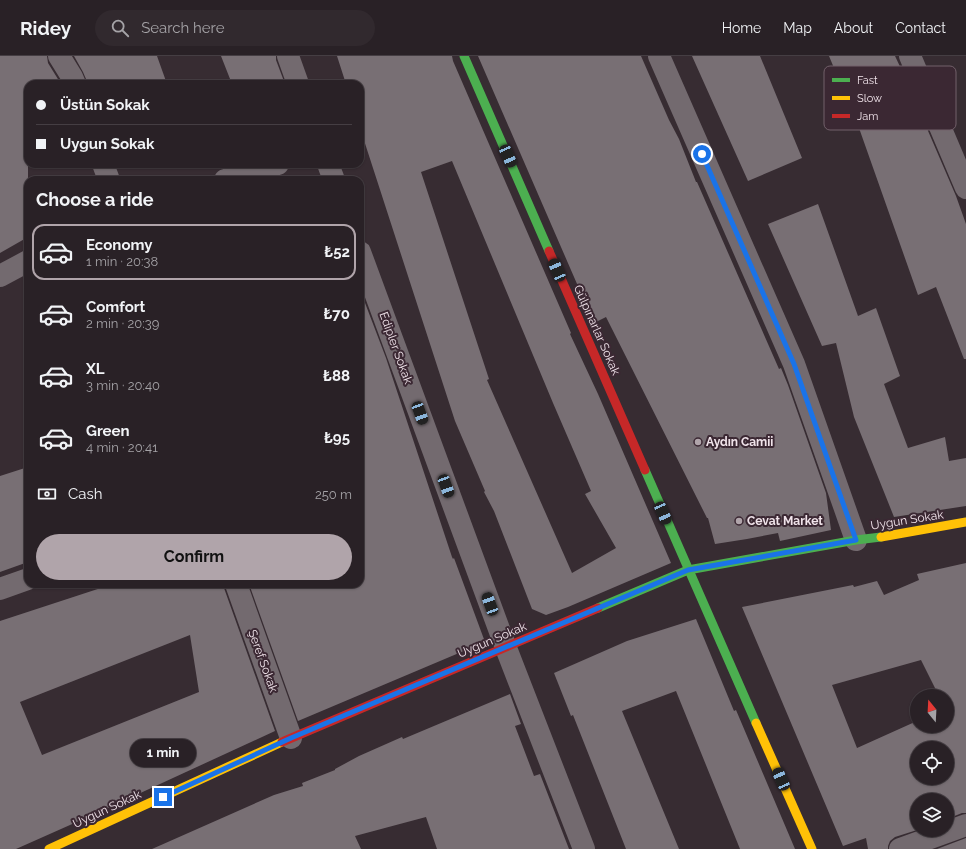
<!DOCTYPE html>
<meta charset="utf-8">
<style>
:root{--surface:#292126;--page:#31292e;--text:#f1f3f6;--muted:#a5a3a7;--line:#453e43;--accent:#b0a4aa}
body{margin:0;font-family:Raleway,sans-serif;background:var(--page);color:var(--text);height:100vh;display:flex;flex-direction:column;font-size:15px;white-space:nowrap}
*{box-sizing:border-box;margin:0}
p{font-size:13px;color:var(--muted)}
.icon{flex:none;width:22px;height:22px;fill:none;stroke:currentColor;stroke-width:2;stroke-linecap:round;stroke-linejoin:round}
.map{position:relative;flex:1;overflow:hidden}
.details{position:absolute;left:24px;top:120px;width:340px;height:412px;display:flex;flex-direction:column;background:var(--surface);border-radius:12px;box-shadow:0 1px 3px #0004,0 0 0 1px var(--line)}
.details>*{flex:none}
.top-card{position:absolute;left:24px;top:24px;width:340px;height:88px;border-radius:12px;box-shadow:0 1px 3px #0004,0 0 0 1px var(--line);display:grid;align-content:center;height:88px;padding:0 12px;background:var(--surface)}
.needle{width:26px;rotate:342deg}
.tools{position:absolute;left:910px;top:633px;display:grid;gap:8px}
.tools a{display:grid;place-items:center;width:44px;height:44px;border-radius:50%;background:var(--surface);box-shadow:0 1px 3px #0004,0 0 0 1px var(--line);font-size:20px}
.end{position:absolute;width:18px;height:18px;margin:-9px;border:5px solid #1a73e8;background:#fff;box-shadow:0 0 0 2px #fff}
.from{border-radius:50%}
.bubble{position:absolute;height:28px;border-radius:14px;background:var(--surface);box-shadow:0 1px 3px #0004,0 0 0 1px var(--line);font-size:13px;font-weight:700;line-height:28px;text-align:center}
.car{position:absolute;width:12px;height:24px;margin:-12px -6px;border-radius:5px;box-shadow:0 0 3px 1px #0007;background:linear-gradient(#222 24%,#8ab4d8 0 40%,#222 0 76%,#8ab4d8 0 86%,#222 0)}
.top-card b{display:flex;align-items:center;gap:14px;height:38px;font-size:15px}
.top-card b+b{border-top:1px solid var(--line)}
.top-card i{width:10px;height:10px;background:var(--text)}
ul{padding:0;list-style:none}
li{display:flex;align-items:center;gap:12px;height:56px;margin:0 8px 6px;padding:0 4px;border:2px solid transparent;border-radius:12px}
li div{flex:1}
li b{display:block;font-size:15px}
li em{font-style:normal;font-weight:700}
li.selected{border-color:var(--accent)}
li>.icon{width:36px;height:36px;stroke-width:1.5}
h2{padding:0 12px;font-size:18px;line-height:48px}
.pay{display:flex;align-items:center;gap:10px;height:44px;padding:0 12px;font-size:15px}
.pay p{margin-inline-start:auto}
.primary-button{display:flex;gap:8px;margin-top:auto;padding:8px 12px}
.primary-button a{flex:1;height:46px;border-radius:24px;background:var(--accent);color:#111;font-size:16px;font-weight:700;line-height:46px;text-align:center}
header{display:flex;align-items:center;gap:24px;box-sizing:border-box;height:56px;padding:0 20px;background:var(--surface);border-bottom:1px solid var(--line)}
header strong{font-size:19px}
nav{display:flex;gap:22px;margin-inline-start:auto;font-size:14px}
.search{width:280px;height:36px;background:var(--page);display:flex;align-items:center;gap:10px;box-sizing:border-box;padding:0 14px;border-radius:22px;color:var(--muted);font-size:15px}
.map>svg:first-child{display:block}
.building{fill:#786f74;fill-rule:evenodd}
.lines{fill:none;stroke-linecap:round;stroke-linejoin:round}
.street{stroke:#736a6f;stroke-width:22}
.fast{stroke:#4caf50;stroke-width:9}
.slow{stroke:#ffc107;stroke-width:9}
.jam{stroke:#c62828;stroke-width:9}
.route{stroke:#1a73e8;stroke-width:5}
.poi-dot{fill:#b0a4aa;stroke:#3b2833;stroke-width:1.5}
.labels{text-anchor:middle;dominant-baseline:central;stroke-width:4;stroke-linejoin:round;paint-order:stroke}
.street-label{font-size:12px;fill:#f1e4eb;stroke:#3b2833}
.poi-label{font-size:12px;font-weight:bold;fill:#f1e4eb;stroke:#3b2833;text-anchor:start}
.key{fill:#3b2833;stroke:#72606a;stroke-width:1}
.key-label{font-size:11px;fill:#f1e4eb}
</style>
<header>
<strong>Ridey</strong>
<div class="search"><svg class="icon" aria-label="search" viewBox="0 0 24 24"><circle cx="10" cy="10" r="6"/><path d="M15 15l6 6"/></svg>Search here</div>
<nav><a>Home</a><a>Map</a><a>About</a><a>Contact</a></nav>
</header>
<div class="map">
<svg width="966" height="793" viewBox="0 0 966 793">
<rect width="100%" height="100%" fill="#372c32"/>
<path class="building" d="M0 0H47L48 7 61 28H28V181L0 197Z
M74 0H157L167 28H87L86 23 83 16Z
M221 0H276V4L285 28H232Z
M337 0H452L453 5 571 277 570 278 598 338 671 507 568 551 546 559 532 553 494 455 484 436 485 435 455 365 360 72V28H346ZM452 105 553 347 591 435 585 438 616 492 572 517 487 324 489 323 421 116Z
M478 0H641L669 64 679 83 696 126H697L779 313 781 312 788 329 826 437 831 474 780 485 778 477 747 483 715 488 708 462H707L606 261 594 267Z
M692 0H760L802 102 748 125Z
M829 0H895L904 19 956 140 966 168V303H964L936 231 918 239 859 72Z
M818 148 858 260 876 252 900 320 884 328 908 392 945 381 949 405 966 402V450L894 461 854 361 836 287 822 290 768 168Z
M360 239H362L386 302 452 501 453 503 454 502 485 586 298 665 249 528H360Z
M28 411V506L0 516V420Z
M966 507V757H962L947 763V744H917V774L895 781 890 785 888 790V793H868L866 782 843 790 742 551 853 529 854 531 877 525 884 539 919 524 917 518ZM921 604 939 640H947V670H917V665L857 692 832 629ZM917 692H947V722H917Z
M113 528H224V532L275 675 97 757 16 793H0V565ZM190 579 199 636 42 699 20 646Z
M696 563 734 655 736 654 795 793H740L676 635 622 655 679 793H626L573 659 571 660 554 617 627 585Z
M510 638 521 668 515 670 534 720 540 718 569 793H437L426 761 355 780 361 793H152L274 739 303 730 302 727 335 714V713L359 700 402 681 403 683Z
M966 782V793H937Z"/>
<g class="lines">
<path class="street" d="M59 0 72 21 75 28
M288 0 298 28
M659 0 794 308 856 484
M910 0 966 132
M103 108 109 124
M328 108 334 124
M225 124 278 108
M360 196 506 592 584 793
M0 220 28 205
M236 528 291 682
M0 533 28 523
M900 793 966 769"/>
<path class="fast" d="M464 0 549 195
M645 414 756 667
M598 552 688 514 856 484 881 481"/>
<path class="slow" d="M881 481 966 466
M756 667 812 793
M49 793 282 686"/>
<path class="jam" d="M549 195 645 414
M282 686 598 552"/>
</g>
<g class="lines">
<path class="route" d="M163 741 291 682 688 514 856 484 794 308 702 98"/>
</g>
<g class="poi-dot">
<circle cx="698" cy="386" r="4"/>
<circle cx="739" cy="465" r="4"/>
</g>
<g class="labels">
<g class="street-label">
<text transform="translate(597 274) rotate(66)">Gülpınarlar Sokak</text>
<text transform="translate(396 292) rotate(70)">Edipler Sokak</text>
<text transform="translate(907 464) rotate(-9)">Uygun Sokak</text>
<text transform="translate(492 584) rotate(-23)">Uygun Sokak</text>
<text transform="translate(263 605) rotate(70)">Şeref Sokak</text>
<text transform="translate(107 753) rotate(-25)">Uygun Sokak</text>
</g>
<g class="poi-label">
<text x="706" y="386">Aydın Camii</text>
<text x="747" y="465">Cevat Market</text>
</g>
</g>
<rect x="824" y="10" width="132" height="64" rx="6" class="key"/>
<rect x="832" y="22" width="18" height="4" fill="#4caf50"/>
<rect x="832" y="40" width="18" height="4" fill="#ffc107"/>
<rect x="832" y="58" width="18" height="4" fill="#c62828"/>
<g class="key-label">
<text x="857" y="28">Fast</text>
<text x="857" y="46">Slow</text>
<text x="857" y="64">Jam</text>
</g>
</svg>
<div class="tools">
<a><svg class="needle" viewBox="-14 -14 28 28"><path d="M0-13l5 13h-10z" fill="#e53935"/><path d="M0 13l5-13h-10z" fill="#a5a3a7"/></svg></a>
<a><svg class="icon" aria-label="locate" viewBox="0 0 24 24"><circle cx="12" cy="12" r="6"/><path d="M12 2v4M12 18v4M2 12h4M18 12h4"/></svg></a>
<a><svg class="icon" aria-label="layers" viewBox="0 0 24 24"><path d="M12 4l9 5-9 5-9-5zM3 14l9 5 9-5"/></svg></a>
</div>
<i class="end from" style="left:702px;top:98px"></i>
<i class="end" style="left:163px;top:741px"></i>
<div class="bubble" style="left:130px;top:683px;width:66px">1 min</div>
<i class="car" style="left:508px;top:100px;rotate:156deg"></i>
<i class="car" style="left:557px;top:214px;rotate:337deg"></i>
<i class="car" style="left:420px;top:357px;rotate:160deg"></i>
<i class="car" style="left:446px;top:430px;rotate:160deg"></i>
<i class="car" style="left:663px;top:457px;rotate:156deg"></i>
<i class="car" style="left:490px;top:548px;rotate:340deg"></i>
<i class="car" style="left:781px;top:723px;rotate:336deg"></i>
<div class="top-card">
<b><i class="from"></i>Üstün Sokak</b>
<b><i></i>Uygun Sokak</b>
</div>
<section class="details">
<h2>Choose a ride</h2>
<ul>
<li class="selected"><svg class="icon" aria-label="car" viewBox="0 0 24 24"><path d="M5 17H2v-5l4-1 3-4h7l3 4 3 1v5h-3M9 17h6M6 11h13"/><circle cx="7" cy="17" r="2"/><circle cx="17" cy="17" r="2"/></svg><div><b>Economy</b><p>1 min · 20:38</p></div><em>₺52</em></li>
<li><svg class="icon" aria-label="car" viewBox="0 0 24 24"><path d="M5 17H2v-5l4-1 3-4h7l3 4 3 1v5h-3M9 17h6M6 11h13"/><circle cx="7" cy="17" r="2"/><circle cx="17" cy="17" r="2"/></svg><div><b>Comfort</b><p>2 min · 20:39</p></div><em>₺70</em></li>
<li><svg class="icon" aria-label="car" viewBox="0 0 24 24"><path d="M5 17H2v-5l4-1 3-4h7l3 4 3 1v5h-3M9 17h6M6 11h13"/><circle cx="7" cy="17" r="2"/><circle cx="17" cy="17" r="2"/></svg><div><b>XL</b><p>3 min · 20:40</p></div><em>₺88</em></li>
<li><svg class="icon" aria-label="car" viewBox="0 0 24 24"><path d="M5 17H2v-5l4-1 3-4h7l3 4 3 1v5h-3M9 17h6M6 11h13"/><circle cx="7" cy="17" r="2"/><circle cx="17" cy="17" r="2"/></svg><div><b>Green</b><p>4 min · 20:41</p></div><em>₺95</em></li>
</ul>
<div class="pay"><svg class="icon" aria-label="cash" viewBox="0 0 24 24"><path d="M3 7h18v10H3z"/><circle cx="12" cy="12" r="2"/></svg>Cash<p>250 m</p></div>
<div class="primary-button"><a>Confirm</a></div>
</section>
</div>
